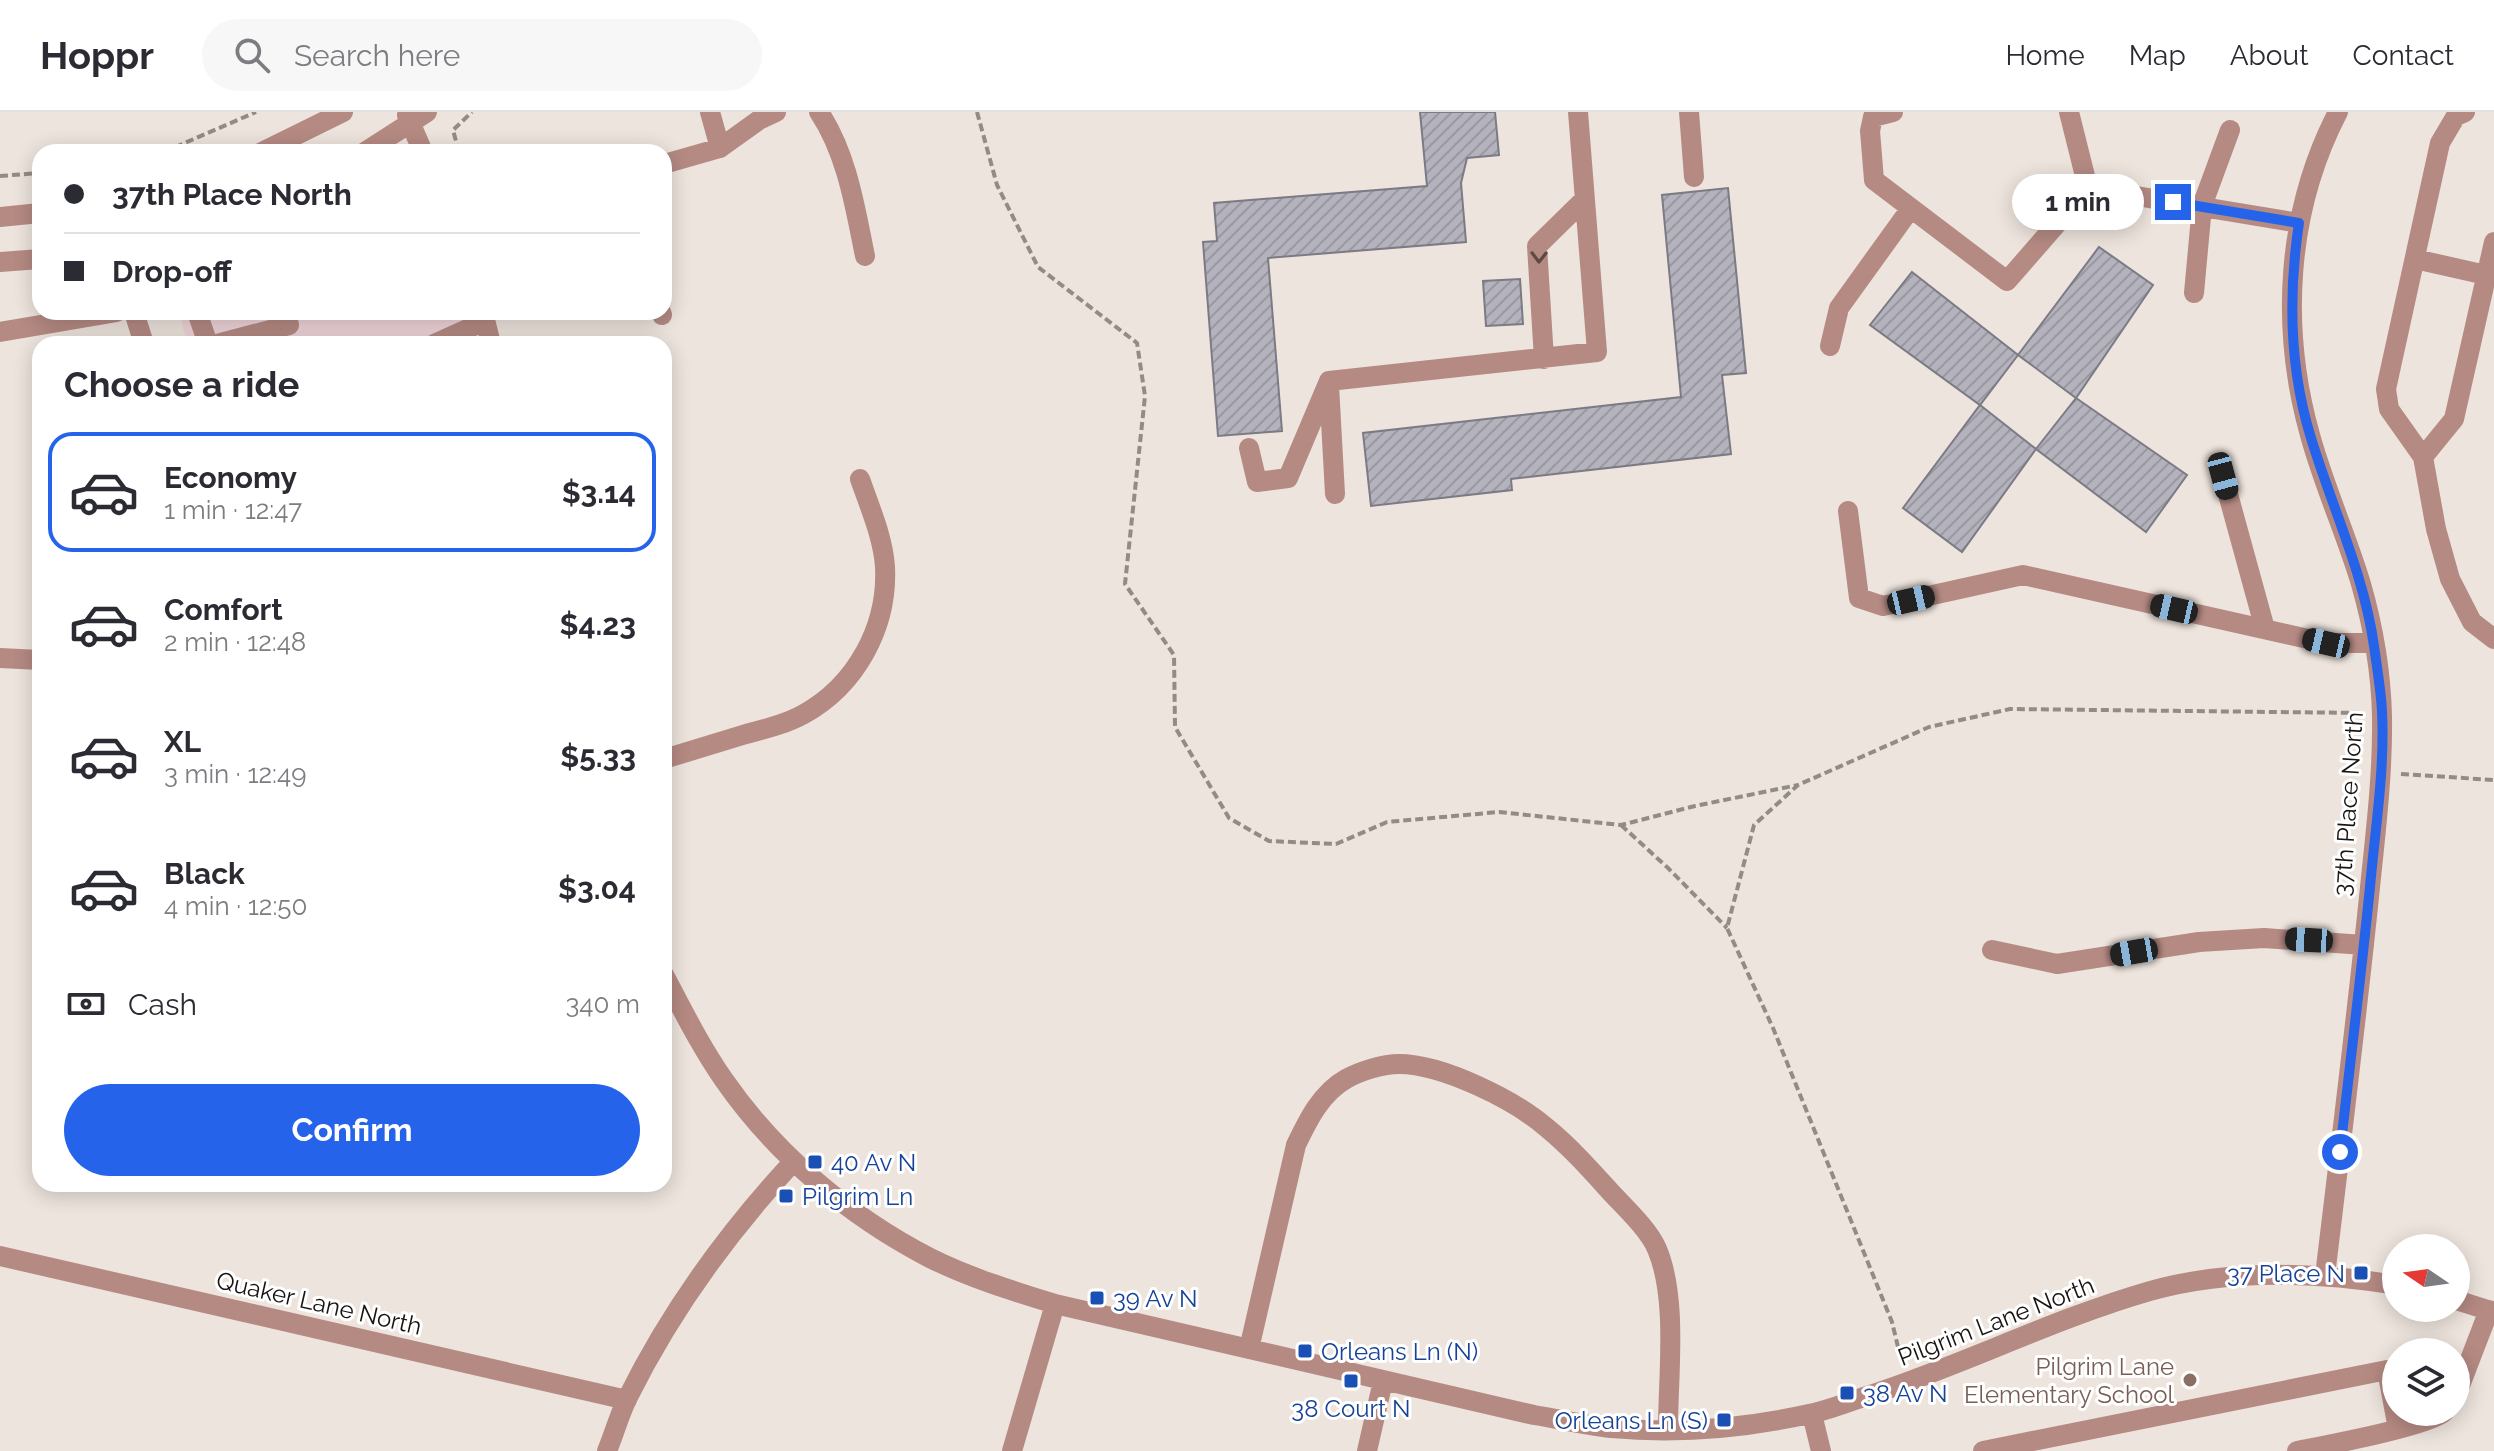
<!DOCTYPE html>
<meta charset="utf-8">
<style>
:root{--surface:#fff;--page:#f7f7f7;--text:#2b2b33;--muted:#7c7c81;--line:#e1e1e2;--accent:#2563eb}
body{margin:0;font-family:Raleway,sans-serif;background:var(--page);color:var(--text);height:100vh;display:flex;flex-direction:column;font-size:30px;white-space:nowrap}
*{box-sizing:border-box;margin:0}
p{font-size:26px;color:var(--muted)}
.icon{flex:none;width:44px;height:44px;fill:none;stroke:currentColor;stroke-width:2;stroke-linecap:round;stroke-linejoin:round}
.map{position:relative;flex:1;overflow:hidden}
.details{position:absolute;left:32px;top:224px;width:640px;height:856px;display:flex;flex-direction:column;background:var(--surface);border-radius:24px;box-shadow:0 4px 20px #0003}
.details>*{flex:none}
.guide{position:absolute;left:32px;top:32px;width:640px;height:176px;border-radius:24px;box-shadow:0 4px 20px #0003;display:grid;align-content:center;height:176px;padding:0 32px;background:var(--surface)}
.needle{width:52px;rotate:283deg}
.fabs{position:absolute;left:2382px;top:1122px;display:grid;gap:16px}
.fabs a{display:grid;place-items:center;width:88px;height:88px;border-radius:50%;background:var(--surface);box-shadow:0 4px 20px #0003;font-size:40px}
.end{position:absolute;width:36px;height:36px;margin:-18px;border:10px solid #2563eb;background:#fff;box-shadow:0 0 0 4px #fff}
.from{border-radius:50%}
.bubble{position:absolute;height:56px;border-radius:28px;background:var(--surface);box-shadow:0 4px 20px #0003;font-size:26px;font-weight:700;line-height:56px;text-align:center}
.car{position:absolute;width:24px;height:48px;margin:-24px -12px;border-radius:10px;box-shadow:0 0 6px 2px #0007;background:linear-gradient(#222 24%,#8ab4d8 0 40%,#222 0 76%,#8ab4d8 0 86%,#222 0)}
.guide b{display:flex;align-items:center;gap:28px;height:76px;font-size:30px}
.guide b+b{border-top:2px solid var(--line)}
.guide i{width:20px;height:20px;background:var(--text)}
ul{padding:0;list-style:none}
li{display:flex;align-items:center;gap:24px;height:120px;margin:0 16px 12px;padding:0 16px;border:4px solid transparent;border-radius:24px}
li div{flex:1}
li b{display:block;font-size:30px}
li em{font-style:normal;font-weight:700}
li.on{border-color:var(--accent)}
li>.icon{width:72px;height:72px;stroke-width:1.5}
h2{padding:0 32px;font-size:36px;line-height:96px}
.pay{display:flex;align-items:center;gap:20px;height:88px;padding:0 32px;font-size:30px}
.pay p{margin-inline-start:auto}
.button{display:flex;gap:16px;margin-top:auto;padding:16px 32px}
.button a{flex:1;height:92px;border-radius:48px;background:var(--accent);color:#fff;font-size:32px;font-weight:700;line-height:92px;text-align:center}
header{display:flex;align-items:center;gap:48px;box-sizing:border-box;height:112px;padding:0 40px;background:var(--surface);border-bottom:2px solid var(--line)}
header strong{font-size:38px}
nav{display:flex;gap:44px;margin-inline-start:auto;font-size:28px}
.search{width:560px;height:72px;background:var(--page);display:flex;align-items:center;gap:20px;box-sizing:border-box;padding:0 28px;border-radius:44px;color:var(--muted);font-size:30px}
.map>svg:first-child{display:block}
.commercial{fill:#efd4d8}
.building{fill:url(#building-hatch);stroke:#7c7a84;stroke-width:2}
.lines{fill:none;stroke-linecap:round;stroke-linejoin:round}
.path{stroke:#928c87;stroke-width:4;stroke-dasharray:8 4;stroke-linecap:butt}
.minor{stroke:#b58a83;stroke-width:20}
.oneway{stroke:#5e4945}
.route{stroke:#2563eb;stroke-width:10}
.transit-dot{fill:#1a4fb4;stroke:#fff;stroke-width:3}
.education-dot{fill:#8d6e63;stroke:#fff;stroke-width:3}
.labels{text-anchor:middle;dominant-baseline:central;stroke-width:6;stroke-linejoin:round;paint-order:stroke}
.street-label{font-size:24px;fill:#171412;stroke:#fff}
.transit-label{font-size:24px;fill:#164399;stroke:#fff;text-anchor:start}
.education-label{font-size:24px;fill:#785e54;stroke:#fff;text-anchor:end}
</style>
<header>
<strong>Hoppr</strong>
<div class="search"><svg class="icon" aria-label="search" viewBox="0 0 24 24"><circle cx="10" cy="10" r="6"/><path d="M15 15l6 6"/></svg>Search here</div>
<nav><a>Home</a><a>Map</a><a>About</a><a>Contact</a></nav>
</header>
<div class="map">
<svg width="2494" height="1339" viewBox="0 0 2494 1339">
<defs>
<pattern id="building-hatch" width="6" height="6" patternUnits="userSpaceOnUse" patternTransform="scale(2)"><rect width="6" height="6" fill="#b4b2bc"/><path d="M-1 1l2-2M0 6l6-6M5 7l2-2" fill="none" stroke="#9a98a1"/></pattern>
</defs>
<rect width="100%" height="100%" fill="#ede4dd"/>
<path class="commercial" d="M179 200H462L472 232H187Z"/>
<path class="building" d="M1420 0H1495L1499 43 1467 46 1461 71 1466 130 1268 146 1282 319 1218 324 1203 130 1217 129 1214 91 1427 74Z
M1728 76 1746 261 1722 263 1731 342 1511 367 1512 378 1371 394 1363 321 1681 285 1662 83Z
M2099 135 2153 173 2076 286 2018 243Z
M1912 160 2018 243 1980 293 1870 213Z
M1520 167 1523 212 1486 214 1483 169Z
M2076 286 2187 363 2146 420 2036 337Z
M1980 293 2036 337 1962 440 1903 396Z"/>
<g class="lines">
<path class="path" d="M977 0 997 73 1038 155 1137 231 1145 284 1125 472 1174 543 1175 615 1229 706 1269 729 1336 732 1387 710 1499 700 1621 713 1695 694 1798 673
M164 40 256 0
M459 40 453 18 472 0
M0 64 40 61
M2401 662 2494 668
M1621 713 1668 756 1727 816
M1898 1235 1892 1210 1773 916 1727 816 1754 713 1798 673 1929 615 2010 597 2364 601"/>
<path class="minor" d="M710 0 720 36
M819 0C847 42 855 95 865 144
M1689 0 1694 65
M1893 0 1873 5 1870 19 1874 68 2007 169 2088 76
M2069 0 2088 76
M2465 0 2456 4 2440 31 2386 277 2389 297 2423 345 2454 307 2494 130
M407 3 423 40
M262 40 343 0
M365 40 427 0
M664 52 720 36 759 8 776 0
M2088 76 2299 111
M0 105 40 101
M2415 147 2486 163
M0 150 40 147
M2194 181 2202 94 2230 18
M134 200 144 232
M197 200 208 232
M483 200 491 232
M661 200 662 203
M0 220 117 200
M217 232 289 213 286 200
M434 232 485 209
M1830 234 1839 196 1911 96
M1544 247 1537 134 1585 87
M1329 273 1335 382
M1249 336 1257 370 1288 366 1329 269 1597 240 1578 0
M2423 345 2436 417 2450 467 2472 510 2494 527
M2223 364 2265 517
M1848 399 1859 486 1883 494 2023 463 2326 531H2374
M0 546 40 548
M664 647C691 639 719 630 746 622 765 617 786 612 804 602 856 573 888 515 885 455 883 425 870 396 860 367
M1992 838 2057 852 2199 830 2264 826 2364 833
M664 863C683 899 701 935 724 968 776 1043 849 1104 930 1146 970 1166 1013 1179 1055 1192L1534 1303C1559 1307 1585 1313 1611 1316 1676 1322 1746 1316 1809 1302 1829 1298 1848 1290 1867 1284 1963 1253 2053 1207 2150 1179 2229 1157 2316 1160 2396 1173
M0 1144 627 1288
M2325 1164C2340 1038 2356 911 2369 785 2375 725 2383 664 2382 604 2381 561 2373 514 2361 472 2346 422 2324 374 2310 323 2280 216 2286 100 2338 0
M2456 1188 2494 1200
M1249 1237 1296 1033C1308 1008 1321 981 1346 967 1360 959 1383 952 1399 952 1442 952 1515 988 1547 1016 1569 1034 1588 1055 1607 1076 1622 1093 1648 1116 1657 1137 1678 1187 1668 1263 1668 1317
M2456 1284 2489 1198
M1812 1302 1821 1339
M607 1339C614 1322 619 1304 627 1287 670 1200 728 1120 794 1049
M1012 1339 1055 1192
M1367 1339 1383 1269
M1983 1339 2387 1258 2398 1317
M2297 1339C2322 1334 2430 1314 2444 1300"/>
</g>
<defs><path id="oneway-chevron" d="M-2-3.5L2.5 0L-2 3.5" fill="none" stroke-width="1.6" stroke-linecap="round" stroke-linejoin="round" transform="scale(2)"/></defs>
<use class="oneway" href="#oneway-chevron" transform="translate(1539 145) rotate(91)"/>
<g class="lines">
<path class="route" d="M2173 90 2299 111C2288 184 2289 255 2311 326 2332 395 2364 462 2374 534 2377 556 2381 578 2382 600 2385 658 2375 718 2370 775 2361 864 2350 952 2340 1040"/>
</g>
<g class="transit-dot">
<rect x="807" y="1042" width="16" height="16" rx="4"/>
<rect x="778" y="1076" width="16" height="16" rx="4"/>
<rect x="2353" y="1153" width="16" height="16" rx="4"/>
<rect x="1089" y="1178" width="16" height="16" rx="4"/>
<rect x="1297" y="1231" width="16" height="16" rx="4"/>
<rect x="1343" y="1261" width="16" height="16" rx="4"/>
<rect x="1839" y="1273" width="16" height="16" rx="4"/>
<rect x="1716" y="1300" width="16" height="16" rx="4"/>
</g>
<circle class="education-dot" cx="2190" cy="1268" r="8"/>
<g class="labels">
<g class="street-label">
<text transform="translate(2348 692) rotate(-86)">37th Place North</text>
<text transform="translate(319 1191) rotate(13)">Quaker Lane North</text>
<text transform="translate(1996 1209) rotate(-21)">Pilgrim Lane North</text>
</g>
<g class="transit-label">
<text x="831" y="1050">40 Av N</text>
<text x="802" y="1084">Pilgrim Ln</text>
<text x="2345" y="1161" text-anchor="end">37 Place N</text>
<text x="1113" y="1186">39 Av N</text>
<text x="1321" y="1239">Orleans Ln (N)</text>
<text x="1863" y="1281">38 Av N</text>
<text x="1351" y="1296" text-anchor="middle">38 Court N</text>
<text x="1708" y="1308" text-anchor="end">Orleans Ln (S)</text>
</g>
<g class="education-label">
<text x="2174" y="1254">Pilgrim Lane<tspan x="2174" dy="28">Elementary School</tspan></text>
</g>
</g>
</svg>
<div class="fabs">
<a><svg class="needle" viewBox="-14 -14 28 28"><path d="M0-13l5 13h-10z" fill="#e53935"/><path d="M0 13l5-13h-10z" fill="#7c7c81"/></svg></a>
<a><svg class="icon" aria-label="layers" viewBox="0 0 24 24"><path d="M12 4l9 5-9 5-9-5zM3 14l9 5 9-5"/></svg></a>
</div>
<i class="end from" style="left:2340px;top:1040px"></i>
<i class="end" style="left:2173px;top:90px"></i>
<div class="bubble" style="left:2012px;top:62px;width:132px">1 min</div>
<i class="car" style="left:2223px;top:364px;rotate:165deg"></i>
<i class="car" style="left:1911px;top:488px;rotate:77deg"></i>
<i class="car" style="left:2174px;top:497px;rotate:283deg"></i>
<i class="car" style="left:2326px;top:531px;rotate:283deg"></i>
<i class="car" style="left:2309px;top:828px;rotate:273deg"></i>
<i class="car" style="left:2134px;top:840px;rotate:260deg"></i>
<div class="guide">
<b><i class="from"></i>37th Place North</b>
<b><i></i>Drop-off</b>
</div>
<section class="details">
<h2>Choose a ride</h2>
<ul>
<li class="on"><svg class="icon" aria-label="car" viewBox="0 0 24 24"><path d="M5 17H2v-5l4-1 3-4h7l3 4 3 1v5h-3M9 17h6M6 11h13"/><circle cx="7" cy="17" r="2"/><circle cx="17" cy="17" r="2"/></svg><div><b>Economy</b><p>1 min · 12:47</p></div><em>$3.14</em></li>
<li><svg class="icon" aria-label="car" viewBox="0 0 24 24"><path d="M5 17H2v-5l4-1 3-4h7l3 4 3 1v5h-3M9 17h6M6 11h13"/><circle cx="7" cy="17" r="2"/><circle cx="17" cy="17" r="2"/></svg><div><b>Comfort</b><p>2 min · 12:48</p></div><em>$4.23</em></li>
<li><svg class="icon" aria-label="car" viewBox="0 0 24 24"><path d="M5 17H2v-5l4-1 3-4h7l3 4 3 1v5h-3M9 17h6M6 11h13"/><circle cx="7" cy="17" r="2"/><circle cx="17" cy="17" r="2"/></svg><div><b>XL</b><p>3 min · 12:49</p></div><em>$5.33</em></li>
<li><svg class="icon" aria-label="car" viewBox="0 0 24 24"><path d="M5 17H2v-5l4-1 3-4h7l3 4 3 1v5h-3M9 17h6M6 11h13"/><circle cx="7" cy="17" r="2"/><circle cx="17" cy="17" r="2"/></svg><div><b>Black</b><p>4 min · 12:50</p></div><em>$3.04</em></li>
</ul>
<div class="pay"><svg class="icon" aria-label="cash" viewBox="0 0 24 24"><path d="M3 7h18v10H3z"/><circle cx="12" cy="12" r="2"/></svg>Cash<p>340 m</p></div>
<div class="button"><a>Confirm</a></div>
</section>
</div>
